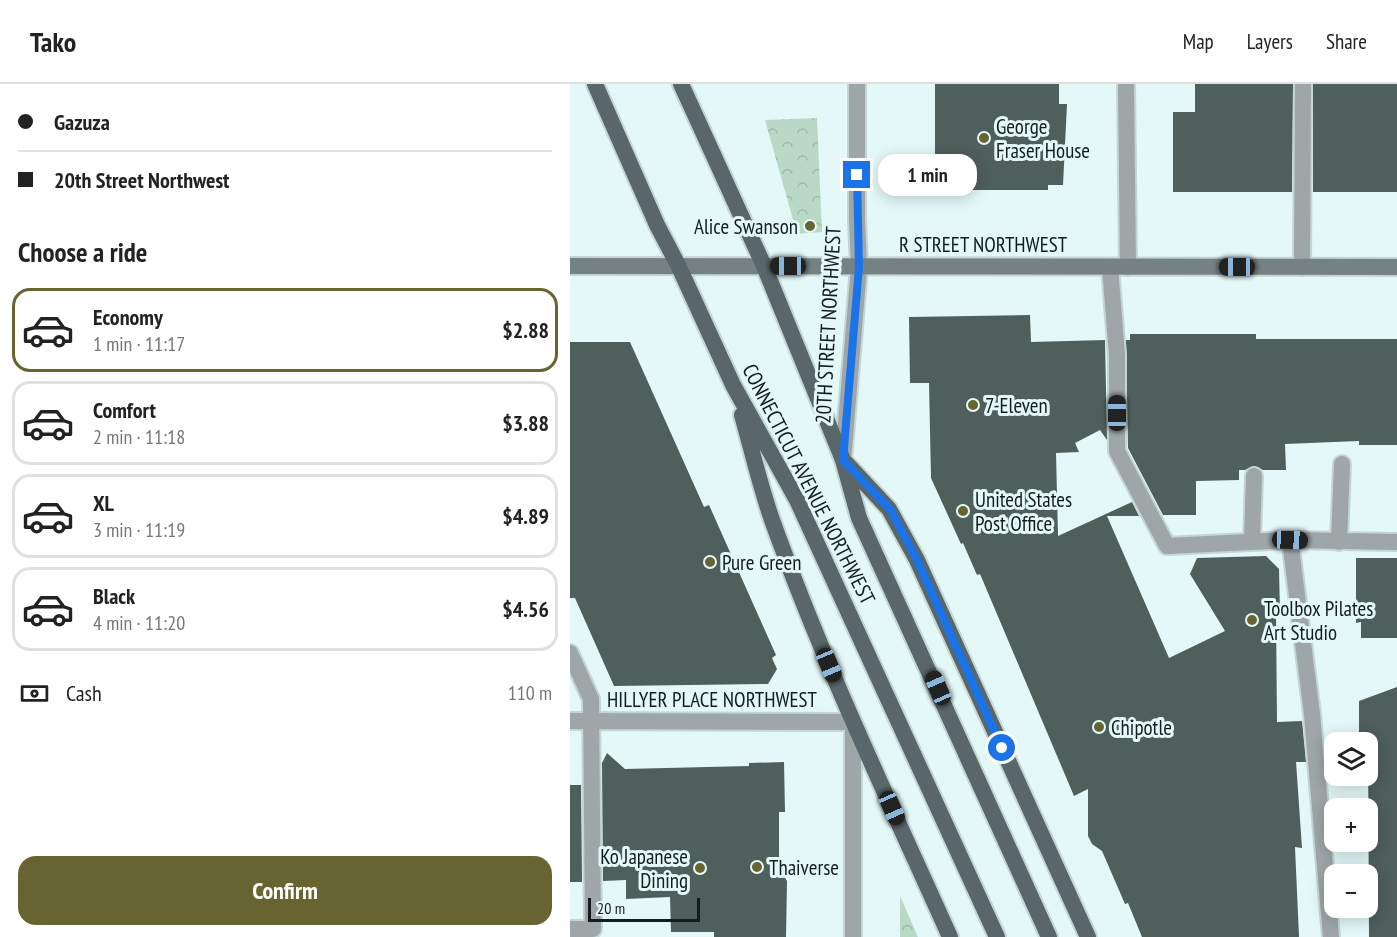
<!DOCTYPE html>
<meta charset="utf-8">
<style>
:root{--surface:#fff;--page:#f2f2f2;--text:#222;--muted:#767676;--line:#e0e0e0;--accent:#686431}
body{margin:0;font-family:"PT Sans Narrow",sans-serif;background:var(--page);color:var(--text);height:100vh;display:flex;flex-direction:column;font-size:22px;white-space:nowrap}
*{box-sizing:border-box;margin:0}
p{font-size:20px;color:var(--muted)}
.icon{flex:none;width:33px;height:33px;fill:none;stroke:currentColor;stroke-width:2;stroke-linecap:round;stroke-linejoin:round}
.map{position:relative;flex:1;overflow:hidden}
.panel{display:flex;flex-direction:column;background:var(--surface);width:570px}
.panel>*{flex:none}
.guide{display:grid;align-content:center;height:132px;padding:0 18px;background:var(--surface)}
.controls{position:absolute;left:754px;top:648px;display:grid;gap:12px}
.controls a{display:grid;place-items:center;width:54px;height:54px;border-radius:12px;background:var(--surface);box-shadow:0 3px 15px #0003;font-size:30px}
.scale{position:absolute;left:18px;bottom:15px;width:112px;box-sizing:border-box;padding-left:6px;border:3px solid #151c1c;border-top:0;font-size:16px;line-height:21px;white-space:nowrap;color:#151c1c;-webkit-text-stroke:4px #e4f8f8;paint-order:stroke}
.end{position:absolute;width:27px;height:27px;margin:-14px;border:8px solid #1a73e8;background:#fff;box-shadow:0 0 0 3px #fff}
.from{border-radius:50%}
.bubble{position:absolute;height:42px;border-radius:18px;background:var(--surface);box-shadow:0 3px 15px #0003;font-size:20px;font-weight:700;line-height:42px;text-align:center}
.car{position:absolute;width:18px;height:36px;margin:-18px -9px;border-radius:8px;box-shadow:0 0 4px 2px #0007;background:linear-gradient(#222 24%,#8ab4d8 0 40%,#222 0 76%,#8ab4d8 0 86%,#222 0)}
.guide b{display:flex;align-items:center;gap:21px;height:57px;font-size:22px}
.guide b+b{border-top:2px solid var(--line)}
.guide i{width:15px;height:15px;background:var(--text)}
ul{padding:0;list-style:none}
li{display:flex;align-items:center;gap:18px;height:84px;margin:0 12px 9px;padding:0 6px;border:3px solid var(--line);border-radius:18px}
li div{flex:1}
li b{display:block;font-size:22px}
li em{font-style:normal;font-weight:700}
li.active{border-color:var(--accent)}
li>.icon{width:54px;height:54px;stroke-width:1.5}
h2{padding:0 18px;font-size:27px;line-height:72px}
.pay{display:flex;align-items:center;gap:15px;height:66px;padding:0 18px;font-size:22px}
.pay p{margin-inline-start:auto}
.button{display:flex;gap:12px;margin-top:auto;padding:12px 18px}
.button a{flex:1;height:69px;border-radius:18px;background:var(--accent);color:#fff;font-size:24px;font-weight:700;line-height:69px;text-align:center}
header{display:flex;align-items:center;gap:36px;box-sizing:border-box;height:84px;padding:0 30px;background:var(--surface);border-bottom:2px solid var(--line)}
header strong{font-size:28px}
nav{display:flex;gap:33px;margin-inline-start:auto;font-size:21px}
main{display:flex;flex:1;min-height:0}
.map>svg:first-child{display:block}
.park{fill:url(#park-crowns)}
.building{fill:#4f5f5b}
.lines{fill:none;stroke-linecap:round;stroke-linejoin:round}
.service-casing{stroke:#c3d5d5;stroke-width:20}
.pedestrian-casing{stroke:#c3d5d5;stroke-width:20}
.minor-casing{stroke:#c3d5d5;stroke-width:20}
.secondary-casing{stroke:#c3d5d5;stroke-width:20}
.primary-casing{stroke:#c3d5d5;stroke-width:20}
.service{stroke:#9ea6a8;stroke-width:16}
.pedestrian{stroke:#9ea6a8;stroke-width:16}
.minor{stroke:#9ea6a8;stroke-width:16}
.secondary{stroke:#768184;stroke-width:16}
.primary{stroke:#59676a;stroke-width:16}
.route{stroke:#1a73e8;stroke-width:8}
.poi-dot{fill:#686431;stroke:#e4f8f8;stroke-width:2}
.labels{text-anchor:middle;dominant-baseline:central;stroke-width:6;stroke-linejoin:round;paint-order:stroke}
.poi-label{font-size:21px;fill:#151c1c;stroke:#e4f8f8;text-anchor:start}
.street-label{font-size:21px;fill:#151c1c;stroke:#e4f8f8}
</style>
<header>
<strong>Tako</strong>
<nav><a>Map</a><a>Layers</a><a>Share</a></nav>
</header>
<main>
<section class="panel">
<div class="guide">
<b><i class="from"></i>Gazuza</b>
<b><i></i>20th Street Northwest</b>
</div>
<h2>Choose a ride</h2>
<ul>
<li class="active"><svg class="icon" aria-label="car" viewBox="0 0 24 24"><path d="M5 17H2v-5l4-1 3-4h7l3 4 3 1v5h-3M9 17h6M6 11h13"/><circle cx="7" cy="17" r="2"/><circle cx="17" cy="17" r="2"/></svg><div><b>Economy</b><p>1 min · 11:17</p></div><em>$2.88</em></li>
<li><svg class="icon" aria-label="car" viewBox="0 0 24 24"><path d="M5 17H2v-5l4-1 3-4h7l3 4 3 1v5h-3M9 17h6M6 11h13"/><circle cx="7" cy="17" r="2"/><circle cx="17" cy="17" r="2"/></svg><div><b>Comfort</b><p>2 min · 11:18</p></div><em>$3.88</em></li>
<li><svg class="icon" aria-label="car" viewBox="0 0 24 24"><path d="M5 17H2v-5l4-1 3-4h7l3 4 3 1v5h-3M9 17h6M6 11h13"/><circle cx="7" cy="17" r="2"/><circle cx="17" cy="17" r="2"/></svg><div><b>XL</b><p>3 min · 11:19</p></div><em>$4.89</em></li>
<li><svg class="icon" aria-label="car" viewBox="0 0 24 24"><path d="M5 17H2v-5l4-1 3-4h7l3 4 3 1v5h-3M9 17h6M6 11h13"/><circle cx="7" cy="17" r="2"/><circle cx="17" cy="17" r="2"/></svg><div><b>Black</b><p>4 min · 11:20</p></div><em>$4.56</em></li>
</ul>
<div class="pay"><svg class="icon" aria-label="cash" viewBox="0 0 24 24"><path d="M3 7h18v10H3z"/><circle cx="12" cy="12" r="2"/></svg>Cash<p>110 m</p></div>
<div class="button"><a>Confirm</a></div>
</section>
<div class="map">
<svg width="827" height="853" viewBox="0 0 827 853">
<defs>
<pattern id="park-crowns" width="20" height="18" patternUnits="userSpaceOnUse" patternTransform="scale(1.5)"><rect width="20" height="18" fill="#b9d9c6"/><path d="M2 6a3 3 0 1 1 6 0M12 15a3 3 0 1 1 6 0" fill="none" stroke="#9ebaaa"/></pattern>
</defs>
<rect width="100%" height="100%" fill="#e4f8f8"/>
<path class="park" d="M247 34 252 148 227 150 195 36Z
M330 812 348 853H330Z"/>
<path class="building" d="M365 0H489V20H497L493 101H478V106H365Z
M625 0H723L722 108H603V28H625Z
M743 0H827V108H743Z
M460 231 461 258 535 256 537 356 530 346 505 359 509 368 486 369 488 452 562 418 569 432H537L599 574 655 547 620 490 627 474 696 472 709 485 710 530H706L707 638 732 637 736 678H726L732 764 725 763 729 853H572L558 819 555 820 532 767 522 760 518 752V705L504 712 410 490 407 491 393 459 391 460 361 394 359 299H340L339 233Z
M560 250H686V255H827V361H789V357L715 360 716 386H693L684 382 675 386H669V396L626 397V431H593L558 364 556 256H560Z
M0 258H60L134 423 139 421 206 571 202 574 207 585 198 600 44 602 5 514H0Z
M786 474H827V554H791V538L786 539Z
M827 603V853H799L798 658H789V617Z
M37 669 55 685 179 682V679L214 678 215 728H209V770L210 786 217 797 216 853H144V848H101L100 813 56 815V796L33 797 32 679Z
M0 701H11L12 798H0Z"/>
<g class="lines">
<g class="service-casing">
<path id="service" d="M556 0 558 183
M540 183 547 271V367L597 462 720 456 742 630 761 853
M732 183 733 0
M720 456 827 458
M682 457 684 392
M769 458 772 380
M0 569 21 615 23 845H0"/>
</g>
<g class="pedestrian-casing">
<path id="pedestrian" d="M283 853V638"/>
</g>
<g class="minor-casing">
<path id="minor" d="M273 376 289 183 287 136V0
M0 637 283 638"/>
</g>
<g class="secondary-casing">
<path id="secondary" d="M0 182 827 183"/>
</g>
<g class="primary-casing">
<path id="primary" d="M25 0 87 141 109 183 163 301 227 416 427 853
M111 0 194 182 273 376 289 434 479 853
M172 331C182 366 190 402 202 436 253 578 318 715 380 853
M276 379 319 425 347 476 518 853"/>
</g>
<use href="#service" class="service"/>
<use href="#pedestrian" class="pedestrian"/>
<use href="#minor" class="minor"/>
<use href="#secondary" class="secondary"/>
<use href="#primary" class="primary"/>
</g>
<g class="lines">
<path class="route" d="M287 91 289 183 273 376 320 425 347 476 432 664"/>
</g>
<g class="poi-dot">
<circle cx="414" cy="54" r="6"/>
<circle cx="240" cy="142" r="6"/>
<circle cx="403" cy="321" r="6"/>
<circle cx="393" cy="427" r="6"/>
<circle cx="140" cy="478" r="6"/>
<circle cx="682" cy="536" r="6"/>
<circle cx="529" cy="643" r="6"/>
<circle cx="187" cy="783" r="6"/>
<circle cx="130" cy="784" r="6"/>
</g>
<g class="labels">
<g class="poi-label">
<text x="426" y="42">George<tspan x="426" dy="24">Fraser House</tspan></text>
<text x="228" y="142" text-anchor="end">Alice Swanson</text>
<text x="415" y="321">7-Eleven</text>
<text x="405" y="415">United States<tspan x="405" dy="24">Post Office</tspan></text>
<text x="152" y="478">Pure Green</text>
<text x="694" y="524">Toolbox Pilates<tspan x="694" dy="24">Art Studio</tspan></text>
<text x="541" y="643">Chipotle</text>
<text x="118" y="772" text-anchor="end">Ko Japanese<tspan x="118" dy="24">Dining</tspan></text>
<text x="199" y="783">Thaiverse</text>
</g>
<g class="street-label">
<text x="413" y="160">R STREET NORTHWEST</text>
<text transform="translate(258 241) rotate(-87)">20TH STREET NORTHWEST</text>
<text transform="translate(239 400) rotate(63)">CONNECTICUT AVENUE NORTHWEST</text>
<text x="142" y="615">HILLYER PLACE NORTHWEST</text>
</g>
</g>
</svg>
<div class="controls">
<a><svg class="icon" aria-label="layers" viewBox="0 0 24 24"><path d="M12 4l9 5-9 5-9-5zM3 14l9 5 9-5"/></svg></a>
<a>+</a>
<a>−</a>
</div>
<div class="scale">20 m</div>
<i class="end from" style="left:432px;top:664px"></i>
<i class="end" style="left:287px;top:91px"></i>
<div class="bubble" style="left:308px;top:70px;width:99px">1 min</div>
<i class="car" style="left:218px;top:182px;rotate:270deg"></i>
<i class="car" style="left:667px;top:183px;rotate:270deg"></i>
<i class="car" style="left:547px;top:329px;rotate:0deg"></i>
<i class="car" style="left:720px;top:456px;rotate:92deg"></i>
<i class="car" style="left:259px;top:581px;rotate:157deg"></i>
<i class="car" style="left:368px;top:604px;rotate:336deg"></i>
<i class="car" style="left:322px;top:724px;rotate:156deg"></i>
</div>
</main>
